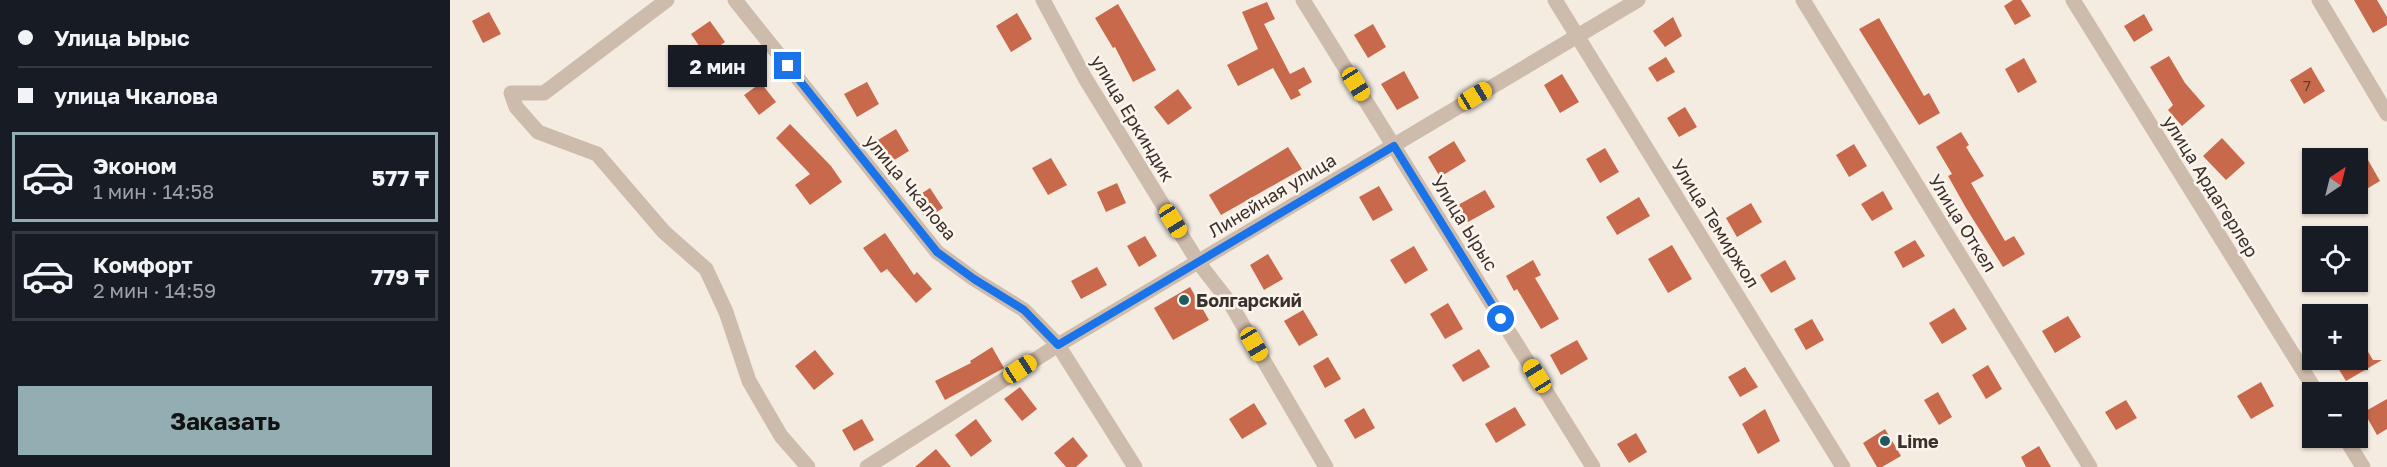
<!DOCTYPE html>
<html lang="ru">
<meta charset="utf-8">
<style>
:root{--surface:#171b24;--page:#242831;--text:#f1f3f6;--muted:#9ea1a6;--line:#363941;--accent:#92aeb2}
body{margin:0;font-family:"Golos Text",sans-serif;background:var(--page);color:var(--text);height:100vh;display:flex;flex-direction:column;font-size:22px;white-space:nowrap}
*{box-sizing:border-box;margin:0}
p{font-size:20px;color:var(--muted)}
.icon{flex:none;width:33px;height:33px;fill:none;stroke:currentColor;stroke-width:2;stroke-linecap:round;stroke-linejoin:round}
.map{position:relative;flex:1;overflow:hidden}
.sheet{display:flex;flex-direction:column;background:var(--surface);width:450px}
.sheet>*{flex:none}
.banner{display:grid;align-content:center;height:132px;padding:0 18px;background:var(--surface)}
.needle{width:39px;rotate:35deg}
.controls{position:absolute;left:1852px;top:148px;display:grid;gap:12px}
.controls a{display:grid;place-items:center;width:66px;height:66px;border-radius:0px;background:var(--surface);box-shadow:0 2px 4px #0004;font-size:30px}
.end{position:absolute;width:27px;height:27px;margin:-14px;border:8px solid #1a73e8;background:#fff;box-shadow:0 0 0 3px #fff}
.from{border-radius:50%}
.bubble{position:absolute;height:42px;border-radius:0px;background:var(--surface);box-shadow:0 2px 4px #0004;font-size:20px;font-weight:700;line-height:42px;text-align:center}
.car{position:absolute;width:18px;height:36px;margin:-18px -9px;border-radius:8px;box-shadow:0 0 4px 2px #0007;background:linear-gradient(#f5c518 24%,#345 0 40%,#f5c518 0 76%,#345 0 86%,#f5c518 0)}
.banner b{display:flex;align-items:center;gap:21px;height:57px;font-size:22px}
.banner b+b{border-top:2px solid var(--line)}
.banner i{width:15px;height:15px;background:var(--text)}
ul{padding:0;list-style:none}
li{display:flex;align-items:center;gap:18px;height:90px;margin:0 12px 9px;padding:0 6px;border:3px solid var(--line);border-radius:0px}
li div{flex:1}
li b{display:block;font-size:22px}
li em{font-style:normal;font-weight:700}
li.selected{border-color:var(--accent)}
li>.icon{width:54px;height:54px;stroke-width:1.5}
.action{display:flex;gap:12px;margin-top:auto;padding:12px 18px}
.action a{flex:1;height:69px;border-radius:0px;background:var(--accent);color:#111;font-size:24px;font-weight:700;line-height:69px;text-align:center}
main{display:flex;flex:1;min-height:0}
.map>svg:first-child{display:block}
.building{fill:#c8694b}
.lines{fill:none;stroke-linecap:round;stroke-linejoin:round}
.street{stroke:#cdbbac;stroke-width:15}
.route{stroke:#1a73e8;stroke-width:8}
.poi-dot{fill:#1f5a5e;stroke:#fbf5ee;stroke-width:2}
.labels{text-anchor:middle;dominant-baseline:central;stroke-width:5;stroke-linejoin:round;paint-order:stroke}
.number-label{font-size:15px;fill:#5e3e33}
.street-label{font-size:18px;fill:#3b302b;stroke:#fbf5ee}
.poi-label{font-size:18px;font-weight:bold;fill:#3b302b;stroke:#fbf5ee;text-anchor:start}
</style>
<main>
<section class="sheet">
<div class="banner">
<b><i class="from"></i>Улица Ырыс</b>
<b><i></i>улица Чкалова</b>
</div>
<ul>
<li class="selected"><svg class="icon" aria-label="car" viewBox="0 0 24 24"><path d="M5 17H2v-5l4-1 3-4h7l3 4 3 1v5h-3M9 17h6M6 11h13"/><circle cx="7" cy="17" r="2"/><circle cx="17" cy="17" r="2"/></svg><div><b>Эконом</b><p>1 мин · 14:58</p></div><em>577 ₸</em></li>
<li><svg class="icon" aria-label="car" viewBox="0 0 24 24"><path d="M5 17H2v-5l4-1 3-4h7l3 4 3 1v5h-3M9 17h6M6 11h13"/><circle cx="7" cy="17" r="2"/><circle cx="17" cy="17" r="2"/></svg><div><b>Комфорт</b><p>2 мин · 14:59</p></div><em>779 ₸</em></li>
</ul>
<div class="action"><a>Заказать</a></div>
</section>
<div class="map">
<svg width="1937" height="467" viewBox="0 0 1937 467">
<rect width="100%" height="100%" fill="#f4ebe1"/>
<path class="building" d="M1563 0H1571L1581 16 1565 25 1554 6Z
M1904 0H1927L1937 17V25L1923 33Z
M817 2 825 19 814 24 840 74 854 67 862 82 848 90 851 95 841 100 823 68 788 86 777 65 808 49 792 12Z
M668 4 706 70 683 82 665 47 663 48 645 18Z
M39 12 51 34 33 43 22 21Z
M567 13 582 39 561 52 546 26Z
M1694 14 1703 30 1684 42 1674 26Z
M1223 17 1232 36 1215 47 1203 31Z
M1429 18 1474 96 1479 93 1490 113 1469 125 1409 29Z
M260 21 275 42 256 56 241 34Z
M923 24 936 47 918 58 904 35Z
M1719 56 1735 83 1755 106 1732 126 1718 110 1723 105 1700 67Z
M1216 57 1225 72 1207 82 1198 68Z
M1574 58 1587 82 1568 93 1555 69Z
M1861 67 1875 91 1854 104 1840 80Z
M954 71 969 98 947 110 931 84Z
M1112 74 1129 102 1110 113 1094 85Z
M417 82 429 104 407 117 394 94Z
M311 83 326 102 309 115 294 95Z
M728 89 742 108 718 125 704 107Z
M1235 107 1247 127 1229 137 1217 118Z
M340 124 381 166 392 182 360 205 345 185 360 174 326 138Z
M446 129 459 151 436 165 423 143Z
M1511 132 1519 145 1516 147 1534 176 1521 183 1555 241 1564 236 1575 254 1553 267 1516 208 1498 176 1502 174 1486 147Z
M1772 138 1795 163 1776 180 1753 156Z
M1004 141 1016 161 990 177 978 157Z
M1404 144 1417 166 1399 177 1386 155Z
M838 147 852 169 771 215 759 195Z
M1155 148 1169 172 1150 183 1136 159Z
M601 158 617 185 598 195 582 168Z
M1918 160 1930 181 1908 194V166Z
M667 183 676 203 656 212 647 192Z
M929 186 943 210 923 221 909 197Z
M480 188 493 208 476 219 463 199Z
M1035 190 1045 207 1018 222 1008 205Z
M1433 191 1443 209 1422 221 1411 204Z
M1189 197 1200 216 1167 235 1156 217Z
M1301 203 1312 222 1287 237 1276 218Z
M435 233 464 275 467 272 482 289 466 303 437 269 431 273 413 248Z
M695 236 707 256 689 267 677 246Z
M1465 240 1475 256 1453 268 1444 252Z
M1222 245 1242 279 1218 293 1198 259Z
M964 246 978 270 955 284 940 260Z
M818 254 833 279 814 290 800 265Z
M1083 260 1091 275 1085 278 1109 319 1091 329 1067 289 1064 291 1056 276Z
M1335 260 1346 279 1321 293 1310 275Z
M647 267 657 285 631 299 621 281Z
M740 287 759 320 723 340 704 308Z
M998 303 1013 329 995 339 980 314Z
M1504 308 1517 329 1492 344 1479 323Z
M853 310 868 335 849 346 834 321Z
M1618 316 1631 337 1605 353 1592 331Z
M1362 319 1374 340 1356 350 1344 329Z
M1908 335 1923 360H1932L1896 381 1883 360H1908Z
M1127 340 1138 359 1111 375 1100 355Z
M542 347 554 368 495 400 485 381 521 363 520 361Z
M1029 349 1040 367 1013 382 1002 365Z
M365 350 384 374 364 390 345 366Z
M878 357 891 379 875 388 863 366Z
M1538 365 1552 389 1536 399 1522 375Z
M1295 367 1308 387 1290 397 1278 377Z
M1811 382 1824 406 1801 419 1787 396Z
M570 387 587 409 572 421 554 399Z
M1488 392 1502 417 1489 425 1474 400Z
M1937 399V429L1927 435 1914 412Z
M1676 400 1687 418 1666 430 1655 412Z
M804 403 817 424 792 439 779 419Z
M1065 407 1076 425 1046 443 1035 424Z
M914 408 925 428 905 439 894 420Z
M1315 409 1330 441 1308 454 1292 424Z
M412 419 424 440 404 451 392 430Z
M526 419 542 441 521 457 505 435Z
M1435 429 1451 456 1432 467H1427L1413 443Z
M1186 433 1197 452 1179 463 1167 444Z
M623 437 638 456 626 467H616L604 453Z
M1589 446 1601 467H1576L1571 457Z
M486 449 501 467H465Z"/>
<g class="lines">
<path class="street" d="M217 0 94 93H61L66 107 88 132 147 154 214 232 256 269 276 312 299 381 331 436 358 467
M285 0 487 252 524 279 574 310 608 345 685 467
M593 0 635 78 748 262 780 303 876 467
M853 0 1143 467
M1105 0 1393 467
M1353 0 1640 467
M1623 0 1867 393
M1869 0 1937 114
M1895 438 1913 467
M417 467 608 345 1188 0"/>
</g>
<g class="lines">
<path class="route" d="M338 66 487 252 524 279 574 310 608 345 944 146 1051 319"/>
</g>
<g class="poi-dot">
<circle cx="734" cy="300" r="6"/>
<circle cx="1435" cy="441" r="6"/>
</g>
<g class="labels">
<g class="number-label">
<text x="1857" y="85">7</text>
</g>
<g class="street-label">
<text transform="translate(683 118) rotate(59)">улица Еркиндик</text>
<text transform="translate(1761 186) rotate(58)">улица Ардагерлер</text>
<text transform="translate(461 187) rotate(50)">улица Чкалова</text>
<text transform="translate(822 195) rotate(-31)">Линейная улица</text>
<text transform="translate(1015 223) rotate(58)">Улица Ырыс</text>
<text transform="translate(1266 223) rotate(58)">Улица Темиржол</text>
<text transform="translate(1513 223) rotate(58)">Улица Откел</text>
</g>
<g class="poi-label">
<text x="746" y="300">Болгарский</text>
<text x="1447" y="441">Lime</text>
</g>
</g>
</svg>
<div class="controls">
<a><svg class="needle" viewBox="-14 -14 28 28"><path d="M0-13l5 13h-10z" fill="#e53935"/><path d="M0 13l5-13h-10z" fill="#9ea1a6"/></svg></a>
<a><svg class="icon" aria-label="locate" viewBox="0 0 24 24"><circle cx="12" cy="12" r="6"/><path d="M12 2v4M12 18v4M2 12h4M18 12h4"/></svg></a>
<a>+</a>
<a>−</a>
</div>
<i class="end from" style="left:1051px;top:319px"></i>
<i class="end" style="left:338px;top:66px"></i>
<div class="bubble" style="left:218px;top:45px;width:99px">2 мин</div>
<i class="car" style="left:906px;top:84px;rotate:148deg"></i>
<i class="car" style="left:1025px;top:96px;rotate:59deg"></i>
<i class="car" style="left:723px;top:221px;rotate:148deg"></i>
<i class="car" style="left:804px;top:344px;rotate:150deg"></i>
<i class="car" style="left:570px;top:369px;rotate:57deg"></i>
<i class="car" style="left:1087px;top:376px;rotate:328deg"></i>
</div>
</main>
